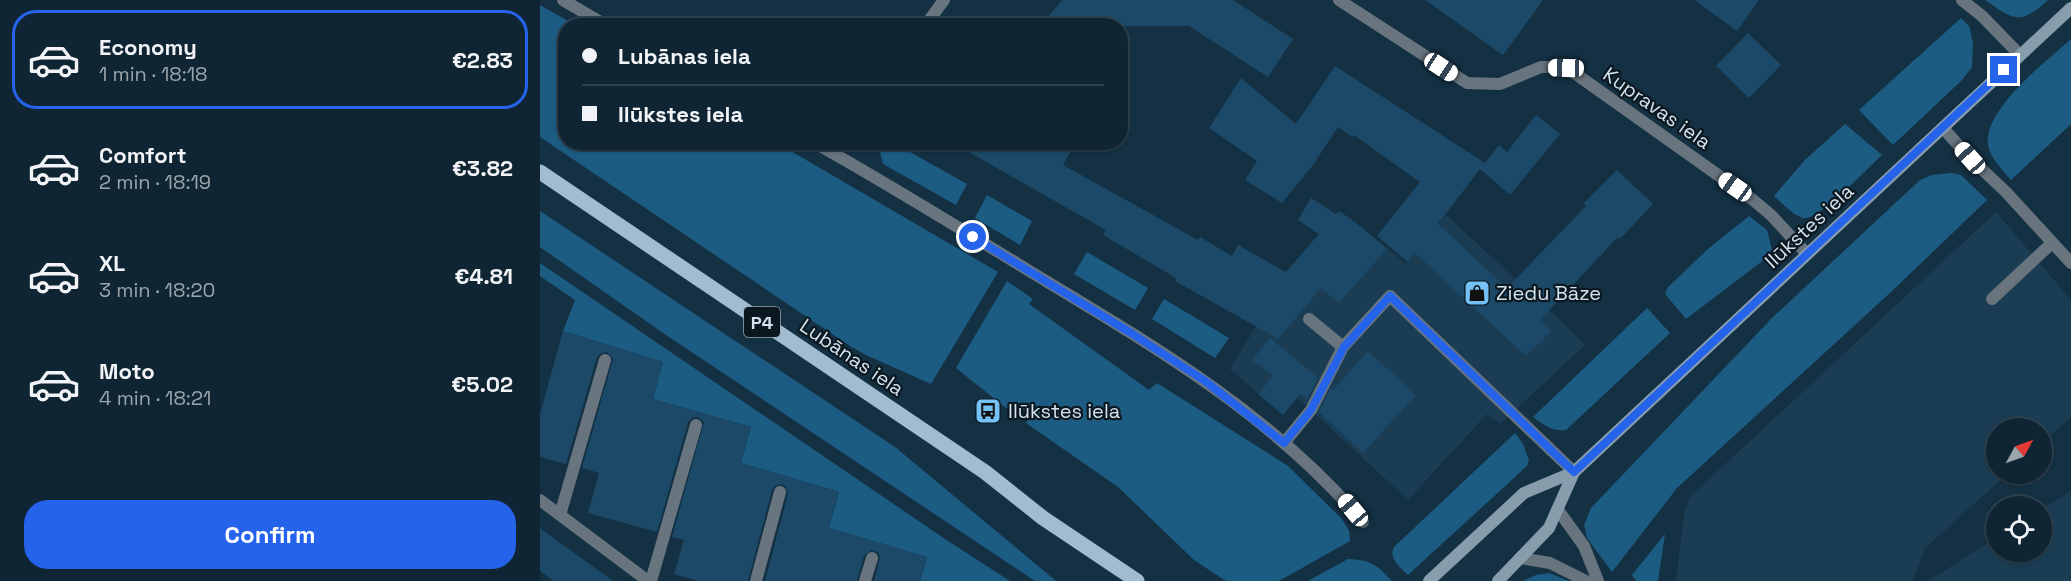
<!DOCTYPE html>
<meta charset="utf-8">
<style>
:root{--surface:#0f2533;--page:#1d313f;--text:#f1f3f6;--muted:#9ba5ac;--line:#2f424e;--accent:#2563eb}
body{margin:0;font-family:"Space Grotesk",sans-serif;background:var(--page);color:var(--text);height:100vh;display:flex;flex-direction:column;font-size:22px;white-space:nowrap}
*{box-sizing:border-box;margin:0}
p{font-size:20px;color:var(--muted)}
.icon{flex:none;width:33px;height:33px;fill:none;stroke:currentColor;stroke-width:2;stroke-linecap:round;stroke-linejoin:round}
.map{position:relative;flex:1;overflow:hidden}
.drawer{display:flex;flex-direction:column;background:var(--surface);width:540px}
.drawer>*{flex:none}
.hud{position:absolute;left:18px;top:18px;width:570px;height:132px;border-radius:24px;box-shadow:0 2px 4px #0004,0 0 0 2px var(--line);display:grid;align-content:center;height:132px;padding:0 24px;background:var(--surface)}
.needle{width:39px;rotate:50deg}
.controls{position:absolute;left:1446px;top:418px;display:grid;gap:12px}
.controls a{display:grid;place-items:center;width:66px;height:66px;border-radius:50%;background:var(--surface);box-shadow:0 2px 4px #0004,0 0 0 2px var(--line);font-size:30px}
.end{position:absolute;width:27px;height:27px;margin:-14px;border:8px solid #2563eb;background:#fff;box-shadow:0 0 0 3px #fff}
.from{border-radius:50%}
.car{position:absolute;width:18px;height:36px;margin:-18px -9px;border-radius:8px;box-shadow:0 0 4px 2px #0007;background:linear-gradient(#fff 24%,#345 0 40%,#fff 0 76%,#345 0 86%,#fff 0)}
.hud b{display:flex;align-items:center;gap:21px;height:57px;font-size:22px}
.hud b+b{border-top:2px solid var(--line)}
.hud i{width:15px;height:15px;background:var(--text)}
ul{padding:10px 0 0;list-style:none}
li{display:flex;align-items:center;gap:18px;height:99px;margin:0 12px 9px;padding:0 12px;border:3px solid transparent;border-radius:24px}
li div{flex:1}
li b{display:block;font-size:22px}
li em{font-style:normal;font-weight:700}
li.current{border-color:var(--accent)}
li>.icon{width:54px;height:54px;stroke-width:1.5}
.cta{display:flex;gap:12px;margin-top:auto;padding:12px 24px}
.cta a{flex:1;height:69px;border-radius:24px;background:var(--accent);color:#fff;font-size:24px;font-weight:700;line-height:69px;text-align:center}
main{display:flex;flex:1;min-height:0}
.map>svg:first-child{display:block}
.built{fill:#1a3d54}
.green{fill:#1c5c83}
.building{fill:#1b4967}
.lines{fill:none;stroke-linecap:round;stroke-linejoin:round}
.lane{stroke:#68757f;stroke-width:12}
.street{stroke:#68757f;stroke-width:12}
.secondary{stroke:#889dac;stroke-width:12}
.primary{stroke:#a1bcd0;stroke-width:15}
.route{stroke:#2563eb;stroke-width:8}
.labels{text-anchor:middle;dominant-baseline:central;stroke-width:4.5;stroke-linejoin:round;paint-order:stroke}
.shield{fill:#0b1820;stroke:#97a6b1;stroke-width:1.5}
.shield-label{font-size:18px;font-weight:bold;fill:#d3e3ef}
.street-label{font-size:20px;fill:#d3e3ef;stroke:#0b1820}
.poi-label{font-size:20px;fill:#d3e3ef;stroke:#0b1820;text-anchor:start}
</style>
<main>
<section class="drawer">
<ul>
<li class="current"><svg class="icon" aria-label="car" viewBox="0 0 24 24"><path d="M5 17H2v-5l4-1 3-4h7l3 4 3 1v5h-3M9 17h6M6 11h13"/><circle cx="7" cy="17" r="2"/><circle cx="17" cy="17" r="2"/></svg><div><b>Economy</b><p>1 min · 18:18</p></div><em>€2.83</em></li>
<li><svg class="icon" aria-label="car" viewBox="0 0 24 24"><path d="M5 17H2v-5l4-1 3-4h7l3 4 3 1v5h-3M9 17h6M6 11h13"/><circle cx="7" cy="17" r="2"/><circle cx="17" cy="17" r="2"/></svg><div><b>Comfort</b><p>2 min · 18:19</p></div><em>€3.82</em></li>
<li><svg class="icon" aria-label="car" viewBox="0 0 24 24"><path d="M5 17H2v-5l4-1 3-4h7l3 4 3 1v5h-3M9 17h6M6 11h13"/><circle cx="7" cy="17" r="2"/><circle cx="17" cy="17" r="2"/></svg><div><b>XL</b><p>3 min · 18:20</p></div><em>€4.81</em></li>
<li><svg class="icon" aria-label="car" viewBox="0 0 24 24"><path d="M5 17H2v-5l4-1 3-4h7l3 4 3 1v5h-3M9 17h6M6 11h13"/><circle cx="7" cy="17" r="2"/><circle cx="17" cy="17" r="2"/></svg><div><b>Moto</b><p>4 min · 18:21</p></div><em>€5.02</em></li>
</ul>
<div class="cta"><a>Confirm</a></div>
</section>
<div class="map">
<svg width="1531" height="581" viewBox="0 0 1531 581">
<rect width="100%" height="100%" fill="#143144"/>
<path class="built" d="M799 211 815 222 866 264 906 215 1027 326 1045 345 960 424 947 414 868 500 758 398 743 415 690 369 756 261Z
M1456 212 1531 300V417L1502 443V429H1456V474H1467L1385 548 1372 581H1136L1145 508 1152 495Z
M1531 491V581H1388L1456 538V552H1502V509Z"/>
<path class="green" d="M1445 0H1508C1480 26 1474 20 1445 0Z
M0 5 35 25 26 26V142L237 143 458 272 391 384 326 355 310 346 0 137Z
M1421 18 1429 26 1433 43 1432 67 1421 81 1353 145 1319 110Z
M1531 39V124L1471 180C1463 170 1450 158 1448 145 1443 109 1507 61 1531 39Z
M1305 124 1342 155C1329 167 1278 221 1264 218 1254 216 1242 203 1234 196L1265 160Z
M341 143H354L427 184 416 205 343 164 339 148Z
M1412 173 1421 175 1447 200 1351 292 1137 488 1072 572 1047 538 1044 525 1051 508 1232 318 1380 180 1392 175Z
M447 195 492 221 480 245 435 218Z
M0 211 355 447 516 581H495L123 333 0 247Z
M1209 216 1227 230 1232 250 1229 256 1146 319 1125 294 1128 287 1168 249Z
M547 252 608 288 595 310 534 274Z
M0 263 405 539 470 581H380L387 557 289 528 299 492 201 463 211 427 113 399 123 362 23 331 35 300 0 276Z
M467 281 493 299 489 304 609 390 617 383 748 466 802 519 809 531 810 541 739 581H686L654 560 578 487 486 423 490 414 475 404 470 410 466 408 416 368Z
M624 299 689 338 675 358 612 319Z
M1107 308 1130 333 1026 430C1013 432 1004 425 993 417Z
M975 433 983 444 989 461 987 466 868 575C860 567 848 558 854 547Z
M1125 534 1118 581H1096L1092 575Z
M808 559C831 560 836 564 852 581H768Z
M1009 573 1029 581H983L996 575Z"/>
<path class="building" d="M522 0H693L753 39 728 77 649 26H501Z
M885 0H1003L963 55Z
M1154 0H1219L1197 31Z
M1208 33 1241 65 1209 98 1176 66Z
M795 66 945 163 959 145 967 152 996 115 1020 134 970 195 940 169 898 224 967 288 1046 206 1043 204 1077 170 1113 204 1080 239 1078 237 1000 320 1012 331 986 356 875 253 868 262 837 236 880 182 814 135 812 137 798 127 773 165 742 203 705 180 717 161 669 128 701 78 756 124Z
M411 142H536L523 165 658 240 660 237 692 256 698 245 746 272 779 234 758 220 771 198 796 214 799 211 815 222 847 249 799 303 781 288 738 339 635 281 636 278 563 235 566 230Z
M23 331 123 362 113 399 211 427 201 463 299 492 289 528 387 557 380 581H334L340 557 338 552 331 550 324 556 317 581H225L248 494 246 487 242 484 235 486 232 490 208 581H159L134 574 144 540 132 537 164 422 158 417H153L148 422 117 532 48 513 59 473 42 468 73 359 67 352 60 354 57 357 26 464 0 457V414Z
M730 338 778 378 767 400 760 394 743 415 718 394 733 376 712 360Z
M828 351 876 395 823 453 779 412 791 388 793 390Z
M0 528 73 581H14L0 571Z"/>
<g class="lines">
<path class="lane" d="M1452 299 1512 243
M769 319 803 347 850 296 1034 472
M744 443 771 410 803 347
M0 500 108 581
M1018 510 1044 546 1058 581
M20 515 65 360
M980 558 1010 563 1046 581
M111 581 156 425
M216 581 240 492
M325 581 332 558"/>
<path class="street" d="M23 0 67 26
M799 0 927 83 960 84 1001 67H1026L1213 200 1231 215 1267 254
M1422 0 1442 16 1480 55
M385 26 404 0
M1403 128 1430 158 1466 192 1531 263
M273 142C347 183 419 228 491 272 609 343 733 415 823 522
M292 153 299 142"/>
<path class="secondary" d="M889 581 984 493 1034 472 1531 8
M958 581 1009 528 1034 472"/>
<path class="primary" d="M0 172 445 472 503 518 597 581"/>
</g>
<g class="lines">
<path class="route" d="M433 237 591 333 665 381 744 443 771 410 804 347 850 296 1034 472 1464 70"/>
</g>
<defs>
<g id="shop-square" transform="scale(1.35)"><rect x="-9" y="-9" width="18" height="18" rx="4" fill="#73c1f5" stroke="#0b1820"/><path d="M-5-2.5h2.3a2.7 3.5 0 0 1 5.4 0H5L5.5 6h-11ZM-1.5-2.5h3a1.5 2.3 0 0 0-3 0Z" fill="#111"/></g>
<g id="bus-square" transform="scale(1.35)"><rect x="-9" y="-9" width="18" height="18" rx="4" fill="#73c1f5" stroke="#0b1820"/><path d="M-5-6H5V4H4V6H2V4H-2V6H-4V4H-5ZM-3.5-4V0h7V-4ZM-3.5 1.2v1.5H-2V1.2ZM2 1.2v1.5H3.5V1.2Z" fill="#111"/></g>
</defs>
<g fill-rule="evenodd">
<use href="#shop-square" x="937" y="293"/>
<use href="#bus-square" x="448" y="411"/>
</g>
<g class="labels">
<rect class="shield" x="204" y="307" width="36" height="30" rx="4.5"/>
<g class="shield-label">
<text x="222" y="322">P4</text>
</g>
<g class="street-label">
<text transform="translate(1117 108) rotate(35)">Kupravas iela</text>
<text transform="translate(1269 226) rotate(-43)">Ilūkstes iela</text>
<text transform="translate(312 357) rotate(34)">Lubānas iela</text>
</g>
<g class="poi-label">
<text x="956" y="293">Ziedu Bāze</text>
<text x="468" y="411">Ilūkstes iela</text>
</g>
</g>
</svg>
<div class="controls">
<a><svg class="needle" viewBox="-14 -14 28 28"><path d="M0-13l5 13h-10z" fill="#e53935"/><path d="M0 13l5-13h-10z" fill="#9ba5ac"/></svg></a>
<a><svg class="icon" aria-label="locate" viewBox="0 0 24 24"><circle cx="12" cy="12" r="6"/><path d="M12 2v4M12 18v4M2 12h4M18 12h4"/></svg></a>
</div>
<i class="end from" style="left:433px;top:237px"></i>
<i class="end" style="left:1464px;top:70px"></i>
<i class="car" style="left:901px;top:67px;rotate:123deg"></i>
<i class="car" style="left:1026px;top:68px;rotate:271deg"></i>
<i class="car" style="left:1430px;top:158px;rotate:318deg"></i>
<i class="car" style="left:1195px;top:187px;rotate:305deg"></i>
<i class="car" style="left:813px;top:510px;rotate:320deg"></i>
<div class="hud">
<b><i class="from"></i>Lubānas iela</b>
<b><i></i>Ilūkstes iela</b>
</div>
</div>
</main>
